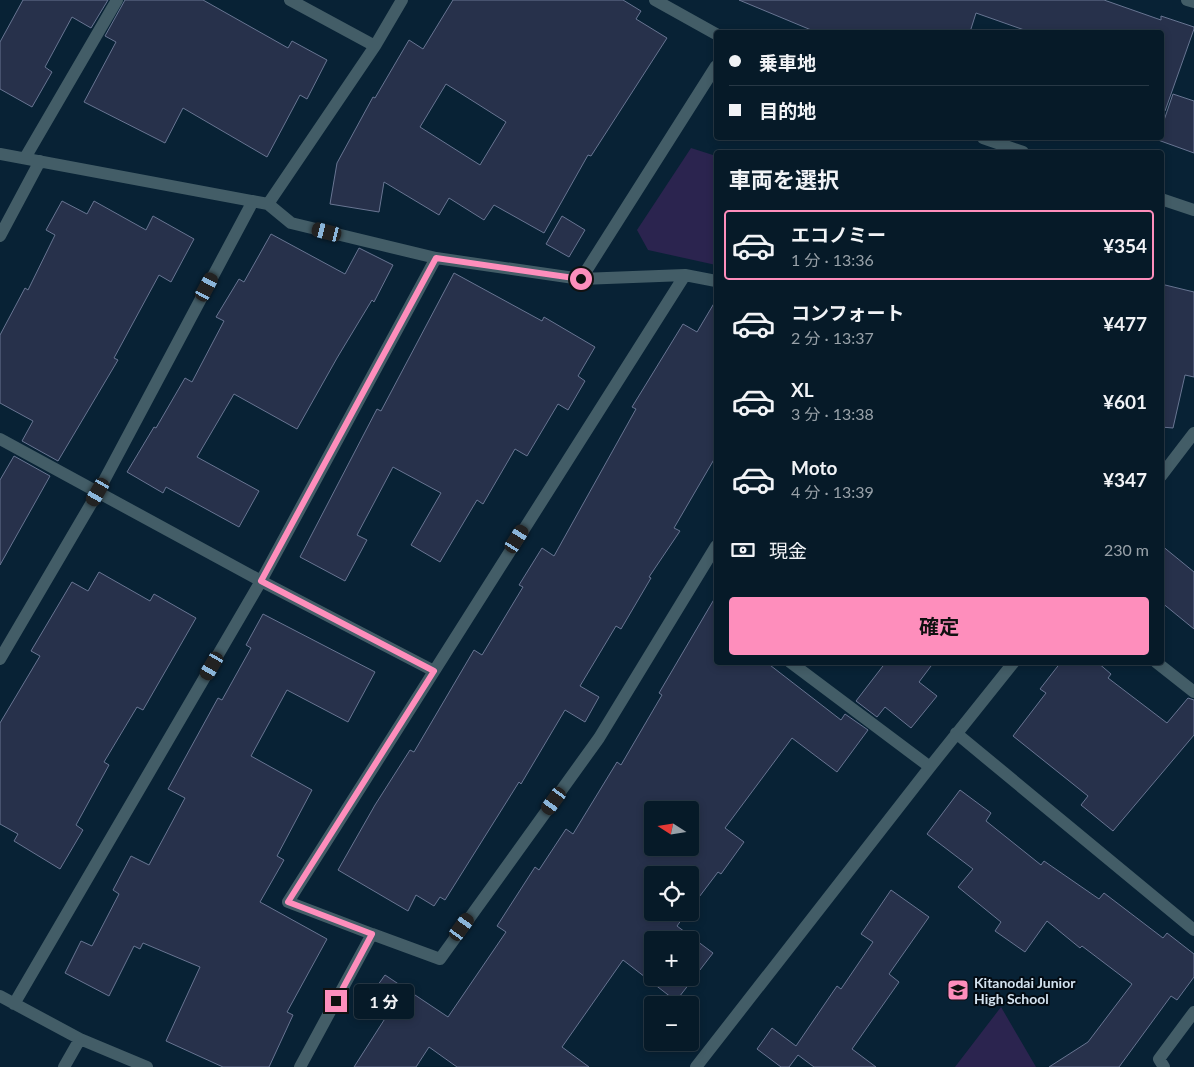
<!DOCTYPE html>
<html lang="ja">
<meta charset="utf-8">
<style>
:root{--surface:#061a28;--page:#0f2330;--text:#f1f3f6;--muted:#98a1a8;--line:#273845;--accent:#fe8ebc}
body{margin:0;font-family:Lato,"Noto Sans JP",sans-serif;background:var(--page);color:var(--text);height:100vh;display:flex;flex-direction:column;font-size:19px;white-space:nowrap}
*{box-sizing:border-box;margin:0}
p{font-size:16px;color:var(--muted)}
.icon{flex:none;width:28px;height:28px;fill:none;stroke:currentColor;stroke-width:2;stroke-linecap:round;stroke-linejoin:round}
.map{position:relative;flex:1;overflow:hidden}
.side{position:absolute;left:714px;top:150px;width:450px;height:515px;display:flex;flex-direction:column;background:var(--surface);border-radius:5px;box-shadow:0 2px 8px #0003,0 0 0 1px var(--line)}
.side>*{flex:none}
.top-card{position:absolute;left:714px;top:30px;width:450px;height:110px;border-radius:5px;box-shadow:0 2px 8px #0003,0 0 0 1px var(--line);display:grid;align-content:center;height:110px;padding:0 15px;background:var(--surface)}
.needle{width:32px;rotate:282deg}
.fabs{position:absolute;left:644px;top:801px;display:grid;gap:10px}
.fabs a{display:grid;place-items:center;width:55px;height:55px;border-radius:5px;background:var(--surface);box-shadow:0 2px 8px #0003,0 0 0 1px var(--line);font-size:25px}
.end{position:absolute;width:22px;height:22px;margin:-11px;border:6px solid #fe8ebc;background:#111;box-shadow:0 0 0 2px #111}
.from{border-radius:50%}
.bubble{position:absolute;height:35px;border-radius:5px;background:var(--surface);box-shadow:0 2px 8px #0003,0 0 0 1px var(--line);font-size:16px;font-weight:700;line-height:35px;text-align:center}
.car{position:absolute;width:15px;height:30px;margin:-15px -8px;border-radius:6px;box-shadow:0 0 4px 1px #0007;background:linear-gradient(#222 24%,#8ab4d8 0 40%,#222 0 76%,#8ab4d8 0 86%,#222 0)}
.top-card b{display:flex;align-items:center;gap:18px;height:48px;font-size:19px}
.top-card b+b{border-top:1px solid var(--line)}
.top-card i{width:12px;height:12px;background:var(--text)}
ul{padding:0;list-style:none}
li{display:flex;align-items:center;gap:15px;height:70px;margin:0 10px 8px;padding:0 5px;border:2px solid transparent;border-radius:5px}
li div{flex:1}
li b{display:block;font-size:19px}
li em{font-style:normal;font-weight:700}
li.active{border-color:var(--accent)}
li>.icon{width:45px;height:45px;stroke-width:1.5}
h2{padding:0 15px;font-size:22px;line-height:60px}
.pay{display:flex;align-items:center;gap:12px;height:55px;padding:0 15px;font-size:19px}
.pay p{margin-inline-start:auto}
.cta{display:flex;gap:10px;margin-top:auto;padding:10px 15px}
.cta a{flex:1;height:58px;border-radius:5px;background:var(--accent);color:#111;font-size:20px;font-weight:700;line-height:58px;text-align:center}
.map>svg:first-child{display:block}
.green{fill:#2b244f}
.building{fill:#27314b;stroke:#687592;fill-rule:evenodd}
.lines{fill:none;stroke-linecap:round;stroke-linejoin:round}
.street{stroke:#435d67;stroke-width:12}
.route{stroke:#fe8ebc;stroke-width:6}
.labels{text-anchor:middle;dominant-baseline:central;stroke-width:4;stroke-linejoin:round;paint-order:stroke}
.poi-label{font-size:14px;font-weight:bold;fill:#d3e2ef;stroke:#030b13;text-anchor:start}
</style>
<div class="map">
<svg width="1194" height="1067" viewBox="0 0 1194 1067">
<rect width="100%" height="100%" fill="#082235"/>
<path class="green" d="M691 148 716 156V265L648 250 637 230Z
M1001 1007 1036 1067H955Z"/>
<path class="building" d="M23 0H108L91 28 72 17 45 67 52 72 32 107 0 89V42Z
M125 0H203L288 48 292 41 327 60 307 99 300 95 267 157 183 108 165 143 84 102 116 42 105 36Z
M453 0H623L641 11 636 19 667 38 591 156 588 155 544 233 494 205 484 220 449 198 439 215 384 182 379 212 330 204 337 163 373 97 375 98 409 40 423 49ZM446 84 506 122 480 165 420 127Z
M739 0H1104L1161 20V16L1194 27V29L1165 111 1161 110V32H1030L976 13 970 32H816Z
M1173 94 1194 101V153L1158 140 1161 138V129Z
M62 201 87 214 94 201 146 230 153 216 194 239 171 282 159 275 114 358 118 360 58 461 22 441 33 421 0 403V335L25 288 28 290 55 235 46 230Z
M562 216 585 230 569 257 546 244Z
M271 234 345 274 359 248 393 265 374 302 372 300 337 358 297 429 234 394 197 457 259 491 239 527 166 487 163 493 127 472 154 427 156 428 185 378 192 382 224 321 216 317 239 279 244 282Z
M454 273 542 321 544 317 595 347 578 376 585 381 568 410 558 404 527 456 515 449 483 504 477 500 440 562 411 545 441 493 393 467 357 535 367 540 345 581 300 557 377 409 381 411Z
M1161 284 1194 292V377L1185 375 1173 428 1161 427Z
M716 300V456L674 528 680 531 649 577 651 578 621 629 616 626 580 686 599 697 585 722 565 710 521 784 519 782 445 900 440 897 434 906 416 895 408 911 338 870 375 805 410 750 414 752 474 650 482 655 523 587 519 585 542 548 554 556 636 409 632 407 683 324 697 332Z
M14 456 50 476 0 565V480Z
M1161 545 1194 572V629L1161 602Z
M99 572 150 601 154 594 196 618 143 710 137 707 104 762 109 765 76 825 83 830 60 869 14 841 18 834 0 824V723L40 656 31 651 72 582 88 591Z
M716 596V662H766L841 720 845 714 868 730 837 772 792 738 725 828 744 842 721 874 718 872 690 909V875H652V912H687L677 926 713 953 676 1001 623 960 562 1047 589 1067H457L429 1047 416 1067H354L386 1017 365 1003 385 975 448 1017 506 932 497 926 535 867 539 870 566 829 573 834 617 762 621 765 662 695 659 693ZM652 810H690V848H652ZM652 940H690V978H652Z
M263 614 375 672 348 722 287 690 251 756 312 790 277 856 284 860 260 902 327 939 287 1012 293 1015 269 1067H223L166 1041 200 967 143 943 140 949 134 946 109 996 65 973 81 941 92 946 119 894 113 890 131 856 149 865 185 798 168 789 218 698 222 700 251 648 246 645Z
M886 662H934L919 682 937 696 911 728 885 707 877 717 856 701Z
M1061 662H1097L1111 674 1108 678 1167 723 1188 698 1194 700V735L1113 831 1081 805 1088 796 1013 736 1046 693 1040 689Z
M960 790 991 813 986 821 1041 865 1044 861 1099 899 1104 893 1163 938 1167 933 1194 954V977L1177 1000 1171 996 1119 1067H1049L1088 1042 1132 984 1082 946 1080 948 1047 921 1025 952 995 931 1001 922 958 887 973 869 927 834Z
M891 890 929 917 889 974 899 982 852 1049 876 1067H814L798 1055 789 1067H781L757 1049 772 1028 796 1046 837 986 841 989 873 942 861 934Z"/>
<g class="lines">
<path class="street" d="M290 0 375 46
M655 0 716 34
M1187 0 1194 2
M983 138 1023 152
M0 154 268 204 291 223 436 258 581 279 685 275 716 281
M25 158 117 0
M1161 199 1194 210
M268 204 375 46 402 0
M0 236 40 161
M581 279 716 66
M0 439 261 581 434 671
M1161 476 1194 433
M0 659 98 492 253 201
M790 662 930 767
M1156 662 1194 692
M956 733 1194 930
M372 934 288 902 685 275
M0 996 80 1039 147 1067
M14 1004 261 581 436 258
M64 1067 80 1039
M300 1067 372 934 440 959 599 738 716 546
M696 1067 930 767 1014 662
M1164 1067 1159 1059 1194 1012"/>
</g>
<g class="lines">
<path class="route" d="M336 1001 372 934 288 902 434 671 261 581 436 258 581 279"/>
</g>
<defs>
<g id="school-square" transform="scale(1.125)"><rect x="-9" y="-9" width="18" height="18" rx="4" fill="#fe8ebc" stroke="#030b13"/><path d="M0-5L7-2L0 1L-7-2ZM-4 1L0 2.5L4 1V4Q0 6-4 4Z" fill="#111"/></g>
</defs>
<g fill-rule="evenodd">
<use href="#school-square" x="958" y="990"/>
</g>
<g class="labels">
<g class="poi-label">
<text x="974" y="982">Kitanodai Junior<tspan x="974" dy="16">High School</tspan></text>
</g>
</g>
</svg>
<div class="fabs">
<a><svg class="needle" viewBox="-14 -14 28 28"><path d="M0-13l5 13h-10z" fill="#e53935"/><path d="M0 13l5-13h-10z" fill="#98a1a8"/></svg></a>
<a><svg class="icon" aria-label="locate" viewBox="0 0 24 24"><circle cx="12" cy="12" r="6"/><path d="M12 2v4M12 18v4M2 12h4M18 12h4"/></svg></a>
<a>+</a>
<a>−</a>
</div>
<i class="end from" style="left:581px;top:279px"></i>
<i class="end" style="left:336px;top:1001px"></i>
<div class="bubble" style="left:354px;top:984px;width:60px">1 分</div>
<i class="car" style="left:327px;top:232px;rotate:284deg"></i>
<i class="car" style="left:207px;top:287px;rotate:28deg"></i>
<i class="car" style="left:98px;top:492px;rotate:210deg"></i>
<i class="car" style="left:517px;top:539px;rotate:32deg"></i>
<i class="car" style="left:212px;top:666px;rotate:210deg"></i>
<i class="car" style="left:554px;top:801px;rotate:216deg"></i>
<i class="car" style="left:462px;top:927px;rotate:36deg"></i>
<div class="top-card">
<b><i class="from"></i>乗車地</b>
<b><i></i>目的地</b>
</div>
<section class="side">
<h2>車両を選択</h2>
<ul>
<li class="active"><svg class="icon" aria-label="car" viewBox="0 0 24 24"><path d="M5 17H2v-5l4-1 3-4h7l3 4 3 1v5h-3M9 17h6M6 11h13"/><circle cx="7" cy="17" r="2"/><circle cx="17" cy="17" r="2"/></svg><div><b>エコノミー</b><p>1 分 · 13:36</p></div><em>¥354</em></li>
<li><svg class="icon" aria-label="car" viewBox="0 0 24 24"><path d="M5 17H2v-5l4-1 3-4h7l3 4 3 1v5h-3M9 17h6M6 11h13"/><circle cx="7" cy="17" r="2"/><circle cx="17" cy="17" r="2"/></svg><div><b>コンフォート</b><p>2 分 · 13:37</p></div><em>¥477</em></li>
<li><svg class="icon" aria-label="car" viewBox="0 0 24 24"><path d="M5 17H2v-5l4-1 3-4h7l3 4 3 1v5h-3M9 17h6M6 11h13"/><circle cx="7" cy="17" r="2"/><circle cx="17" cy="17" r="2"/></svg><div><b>XL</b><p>3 分 · 13:38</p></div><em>¥601</em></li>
<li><svg class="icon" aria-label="car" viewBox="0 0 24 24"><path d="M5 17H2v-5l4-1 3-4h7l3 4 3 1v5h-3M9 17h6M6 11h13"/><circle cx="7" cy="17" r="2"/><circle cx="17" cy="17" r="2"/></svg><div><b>Moto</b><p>4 分 · 13:39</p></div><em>¥347</em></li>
</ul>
<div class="pay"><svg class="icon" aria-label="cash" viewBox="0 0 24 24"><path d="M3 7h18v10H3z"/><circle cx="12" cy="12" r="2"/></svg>現金<p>230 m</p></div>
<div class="cta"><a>確定</a></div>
</section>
</div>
